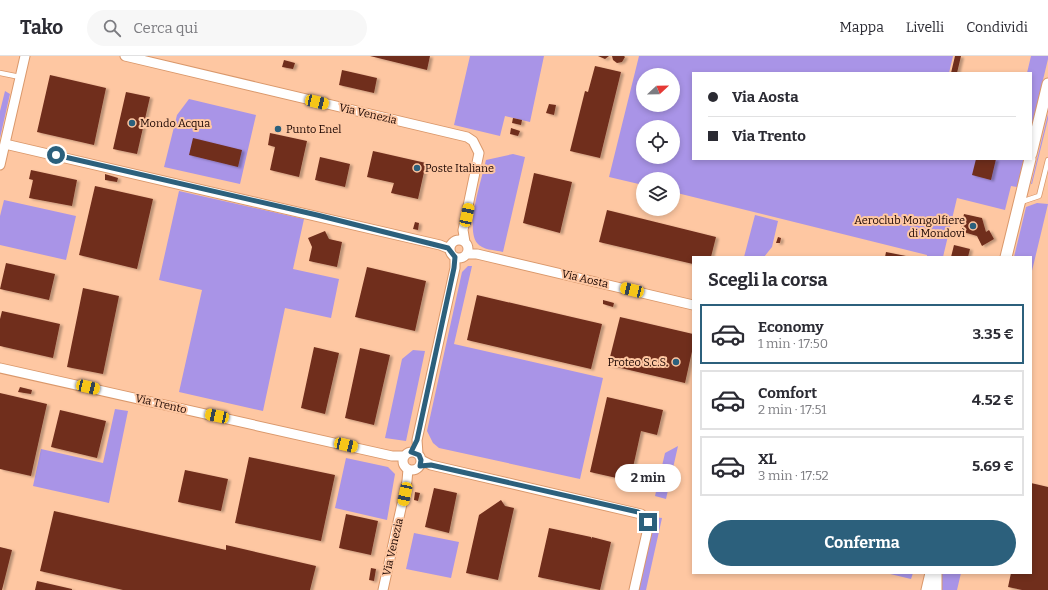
<!DOCTYPE html>
<html lang="it">
<meta charset="utf-8">
<style>
:root{--surface:#fff;--page:#f7f7f7;--text:#2b2b33;--muted:#7c7c81;--line:#e1e1e2;--accent:#2c607c}
body{margin:0;font-family:Bitter,serif;background:var(--page);color:var(--text);height:100vh;display:flex;flex-direction:column;font-size:15px;white-space:nowrap}
*{box-sizing:border-box;margin:0}
p{font-size:13px;color:var(--muted)}
.icon{flex:none;width:22px;height:22px;fill:none;stroke:currentColor;stroke-width:2;stroke-linecap:round;stroke-linejoin:round}
.map{position:relative;flex:1;overflow:hidden}
.sheet{position:absolute;left:692px;top:200px;width:340px;height:318px;display:flex;flex-direction:column;background:var(--surface);border-radius:0px;box-shadow:0 2px 6px #0003}
.sheet>*{flex:none}
.top-card{position:absolute;left:692px;top:16px;width:340px;height:88px;border-radius:0px;box-shadow:0 2px 6px #0003;display:grid;align-content:center;height:88px;padding:0 16px;background:var(--surface)}
.needle{width:26px;rotate:68deg}
.buttons{position:absolute;left:636px;top:12px;display:grid;gap:8px}
.buttons a{display:grid;place-items:center;width:44px;height:44px;border-radius:50%;background:var(--surface);box-shadow:0 2px 6px #0003;font-size:20px}
.end{position:absolute;width:18px;height:18px;margin:-9px;border:5px solid #2c607c;background:#fff;box-shadow:0 0 0 2px #fff}
.from{border-radius:50%}
.bubble{position:absolute;height:28px;border-radius:14px;background:var(--surface);box-shadow:0 2px 6px #0003;font-size:13px;font-weight:700;line-height:28px;text-align:center}
.car{position:absolute;width:12px;height:24px;margin:-12px -6px;border-radius:5px;box-shadow:0 0 3px 1px #0007;background:linear-gradient(#f5c518 24%,#345 0 40%,#f5c518 0 76%,#345 0 86%,#f5c518 0)}
.top-card b{display:flex;align-items:center;gap:14px;height:38px;font-size:15px}
.top-card b+b{border-top:1px solid var(--line)}
.top-card i{width:10px;height:10px;background:var(--text)}
ul{padding:0;list-style:none}
li{display:flex;align-items:center;gap:12px;height:60px;margin:0 8px 6px;padding:0 8px;border:2px solid var(--line);border-radius:0px}
li div{flex:1}
li b{display:block;font-size:15px}
li em{font-style:normal;font-weight:700}
li.on{border-color:var(--accent)}
li>.icon{width:36px;height:36px;stroke-width:1.5}
h2{padding:0 16px;font-size:18px;line-height:48px}
.cta{display:flex;gap:8px;margin-top:auto;padding:8px 16px}
.cta a{flex:1;height:46px;border-radius:24px;background:var(--accent);color:#fff;font-size:16px;font-weight:700;line-height:46px;text-align:center}
header{display:flex;align-items:center;gap:24px;box-sizing:border-box;height:56px;padding:0 20px;background:var(--surface);border-bottom:1px solid var(--line)}
header strong{font-size:19px}
nav{display:flex;gap:22px;margin-inline-start:auto;font-size:14px}
.search{width:280px;height:36px;background:var(--page);display:flex;align-items:center;gap:10px;box-sizing:border-box;padding:0 14px;border-radius:22px;color:var(--muted);font-size:15px}
.map>svg:first-child{display:block}
.green{fill:#a994e7;fill-rule:evenodd}
.building{fill:#702d1c;filter:url(#shadow)}
.lines{fill:none;stroke-linecap:round;stroke-linejoin:round}
.service-casing{stroke:#da986b;stroke-width:6}
.minor-casing{stroke:#da986b;stroke-width:11}
.tertiary-casing{stroke:#da986b;stroke-width:13}
.service{stroke:#fff;stroke-width:4.5}
.minor{stroke:#fff;stroke-width:9}
.tertiary{stroke:#fff;stroke-width:11}
.route{stroke:#2c607c;stroke-width:5}
.poi-dot{fill:#2c607c;stroke:#fec7a2;stroke-width:1.5}
.labels{text-anchor:middle;dominant-baseline:central;stroke-width:4;stroke-linejoin:round;paint-order:stroke}
.street-label{font-size:11px;fill:#1b0500;stroke:#fec7a2}
.poi-label{font-size:11px;fill:#1b0500;stroke:#fec7a2;text-anchor:start}
</style>
<header>
<strong>Tako</strong>
<div class="search"><svg class="icon" aria-label="search" viewBox="0 0 24 24"><circle cx="10" cy="10" r="6"/><path d="M15 15l6 6"/></svg>Cerca qui</div>
<nav><a>Mappa</a><a>Livelli</a><a>Condividi</a></nav>
</header>
<div class="map">
<svg width="1048" height="534" viewBox="0 0 1048 534">
<defs>
<filter id="shadow"><feDropShadow dx="3" dy="1.5" stdDeviation="1" flood-color="#0004"/></filter>
</defs>
<rect width="100%" height="100%" fill="#fec7a2"/>
<path class="green" d="M470 0H544L530 66 505 60 500 80 454 69Z
M639 0H953L949 17H693V103H1021L1024 104 1017 131 1011 130 1005 154 957 142 943 201H927V199L673 136V123H643V129L609 121ZM643 19H673V49H643ZM643 71H673V101H643Z
M1031 0H1048V3L1031 74V17H1027Z
M5 35 10 38 0 82V55Z
M189 43 256 59 240 128 164 111 177 59Z
M1048 58V63L1032 128H1031Z
M513 98 525 101 503 196C495 194 482 194 477 187 465 171 482 123 486 104Z
M179 135 304 163 293 213 339 223 331 262 285 252 263 355 179 336 202 234 159 224Z
M4 144 76 160 66 204 0 189V160Z
M1037 147 1048 148 1031 219V201H1014L1026 151Z
M755 159 778 165 772 191 764 201H744Z
M468 210H472L454 288 603 322 580 423 439 392 433 387 427 375 462 216Z
M413 294 425 295 406 385 385 382 402 303Z
M115 353 128 355 109 447 33 430 41 393 103 407Z
M678 390 666 443 655 440 665 397Z
M346 402 388 411 395 418 387 464 335 452Z
M654 461 662 462 646 534H637Z
M414 477 459 486 451 522 406 513Z
M886 517H913L911 523Z
M942 517H961L957 534H941Z"/>
<path class="building" d="M370 0H430L427 14Z
M598 0H609L605 3Z
M612 0H624L625 1 622 6 617 7 613 4Z
M955 0H961L957 17H951Z
M284 4 295 7 293 13 282 11Z
M595 10 621 16 600 102 570 95 585 35 588 36Z
M342 14 377 22 374 37 339 29Z
M50 19 106 32 94 89 37 76Z
M126 36 150 41 137 98 113 93Z
M549 48 556 49 554 59 546 57Z
M513 62 522 64 521 69 512 67Z
M511 72 520 75 518 80 510 78Z
M270 77 307 85 299 121 270 114 275 91 268 89Z
M193 82 242 94 238 111 189 99Z
M373 95 426 107 418 143 391 137 394 127 367 121Z
M320 101 350 108 345 131 315 124Z
M976 103H996L991 124 972 119Z
M31 114 77 124 72 150 29 142 33 124 29 123Z
M534 117 572 126 560 177 523 167Z
M105 118 118 122 117 126 105 124Z
M95 130 153 143 137 213 79 199Z
M607 154 716 181 711 201H693V208L599 186Z
M964 158 982 162 986 176 989 174 994 183 982 190 977 180 960 175Z
M415 166 419 167 418 174 413 173Z
M325 175 329 183 342 186 337 211 309 205 312 191 308 182Z
M778 181 781 182 780 187H776Z
M954 189 970 193 968 201H951Z
M886 196 906 200V201H885Z
M6 207 55 218 49 244 0 233Z
M367 211 426 225 415 275 355 261Z
M83 232 119 240 103 318 67 311Z
M477 239 602 268 591 313 467 284Z
M603 244 614 247 613 251 603 248Z
M2 255 60 268 53 302 0 290V263Z
M620 261 693 278V291L685 327 608 309Z
M314 291 339 297 325 358 301 352Z
M360 292 390 299 374 369 345 362Z
M20 331 32 334 31 338 18 336Z
M0 337 47 348 31 420 0 413Z
M607 341 663 354 657 379 641 375 630 425 590 416Z
M60 354 106 365 97 402 51 391Z
M249 401 335 419 321 485 235 467Z
M185 414 228 423 221 455 178 446Z
M1031 427 1048 431V534H1022L1008 531 1011 517H1031Z
M434 432 457 437 449 477 425 471Z
M415 436 420 437 418 445 414 444Z
M501 444 505 450 514 452 498 524 466 517 479 459Z
M54 455 226 494V489L316 510 310 534H123L40 515Z
M346 458 378 465 371 499 339 492Z
M549 472 591 481 592 483V481L611 486 600 534 538 521Z
M0 491 12 494 2 534H0Z
M371 512 376 513 374 525 369 524Z
M37 525 72 533V534H35Z"/>
<g class="lines">
<g class="service-casing">
<path id="service" d="M0 17 20 21
M1021 146 1039 140 1048 104"/>
</g>
<g class="minor-casing">
<path id="minor" d="M125 0 467 81 473 85 479 97 463 174 465 186
M5 88 440 189 450 193
M0 109 25 0
M450 193a9 9 0 1 1 18 0a9 9 0 1 1-18 0Z
M467 198H477L693 249
M0 312 392 400H404
M403 405a9 9 0 1 1 18 0a9 9 0 1 1-18 0Z
M418 398 417 384 455 212V201
M421 404 431 409 641 458 646 463 648 472 634 534
M383 534 407 425 408 413"/>
</g>
<g class="tertiary-casing">
<path id="tertiary" d="M1031 98 1048 28
M1006 201 1030 103
M936 517V534
M927 534 931 517"/>
</g>
<use href="#service" class="service"/>
<use href="#minor" class="minor"/>
<use href="#tertiary" class="tertiary"/>
</g>
<g class="lines">
<path class="route" d="M56 99 317 159 448 192 455 201 454 212 417 384 411 396 419 399 421 404 420 410 431 409 638 456 644 460 648 466"/>
</g>
<g class="poi-dot">
<circle cx="132" cy="67" r="4"/>
<circle cx="278" cy="73" r="4"/>
<circle cx="417" cy="112" r="4"/>
<circle cx="973" cy="170" r="4"/>
<circle cx="676" cy="306" r="4"/>
</g>
<g class="labels">
<g class="street-label">
<text transform="translate(368 58) rotate(13)">Via Venezia</text>
<text transform="translate(585 223) rotate(13)">Via Aosta</text>
<text transform="translate(161 348) rotate(13)">Via Trento</text>
<text transform="translate(393 491) rotate(-77)">Via Venezia</text>
</g>
<g class="poi-label">
<text x="140" y="67">Mondo Acqua</text>
<text x="286" y="73">Punto Enel</text>
<text x="425" y="112">Poste Italiane</text>
<text x="965" y="164" text-anchor="end">Aeroclub Mongolfiere<tspan x="965" dy="13">di Mondovì</tspan></text>
<text x="668" y="306" text-anchor="end">Proteo S.c.S.</text>
</g>
</g>
</svg>
<div class="buttons">
<a><svg class="needle" viewBox="-14 -14 28 28"><path d="M0-13l5 13h-10z" fill="#e53935"/><path d="M0 13l5-13h-10z" fill="#7c7c81"/></svg></a>
<a><svg class="icon" aria-label="locate" viewBox="0 0 24 24"><circle cx="12" cy="12" r="6"/><path d="M12 2v4M12 18v4M2 12h4M18 12h4"/></svg></a>
<a><svg class="icon" aria-label="layers" viewBox="0 0 24 24"><path d="M12 4l9 5-9 5-9-5zM3 14l9 5 9-5"/></svg></a>
</div>
<i class="end from" style="left:56px;top:99px"></i>
<i class="end" style="left:648px;top:466px"></i>
<div class="bubble" style="left:615px;top:408px;width:66px">2 min</div>
<i class="car" style="left:317px;top:46px;rotate:103deg"></i>
<i class="car" style="left:467px;top:159px;rotate:12deg"></i>
<i class="car" style="left:632px;top:234px;rotate:284deg"></i>
<i class="car" style="left:88px;top:331px;rotate:103deg"></i>
<i class="car" style="left:217px;top:360px;rotate:282deg"></i>
<i class="car" style="left:346px;top:389px;rotate:103deg"></i>
<i class="car" style="left:405px;top:438px;rotate:192deg"></i>
<div class="top-card">
<b><i class="from"></i>Via Aosta</b>
<b><i></i>Via Trento</b>
</div>
<section class="sheet">
<h2>Scegli la corsa</h2>
<ul>
<li class="on"><svg class="icon" aria-label="car" viewBox="0 0 24 24"><path d="M5 17H2v-5l4-1 3-4h7l3 4 3 1v5h-3M9 17h6M6 11h13"/><circle cx="7" cy="17" r="2"/><circle cx="17" cy="17" r="2"/></svg><div><b>Economy</b><p>1 min · 17:50</p></div><em>3.35 €</em></li>
<li><svg class="icon" aria-label="car" viewBox="0 0 24 24"><path d="M5 17H2v-5l4-1 3-4h7l3 4 3 1v5h-3M9 17h6M6 11h13"/><circle cx="7" cy="17" r="2"/><circle cx="17" cy="17" r="2"/></svg><div><b>Comfort</b><p>2 min · 17:51</p></div><em>4.52 €</em></li>
<li><svg class="icon" aria-label="car" viewBox="0 0 24 24"><path d="M5 17H2v-5l4-1 3-4h7l3 4 3 1v5h-3M9 17h6M6 11h13"/><circle cx="7" cy="17" r="2"/><circle cx="17" cy="17" r="2"/></svg><div><b>XL</b><p>3 min · 17:52</p></div><em>5.69 €</em></li>
</ul>
<div class="cta"><a>Conferma</a></div>
</section>
</div>
